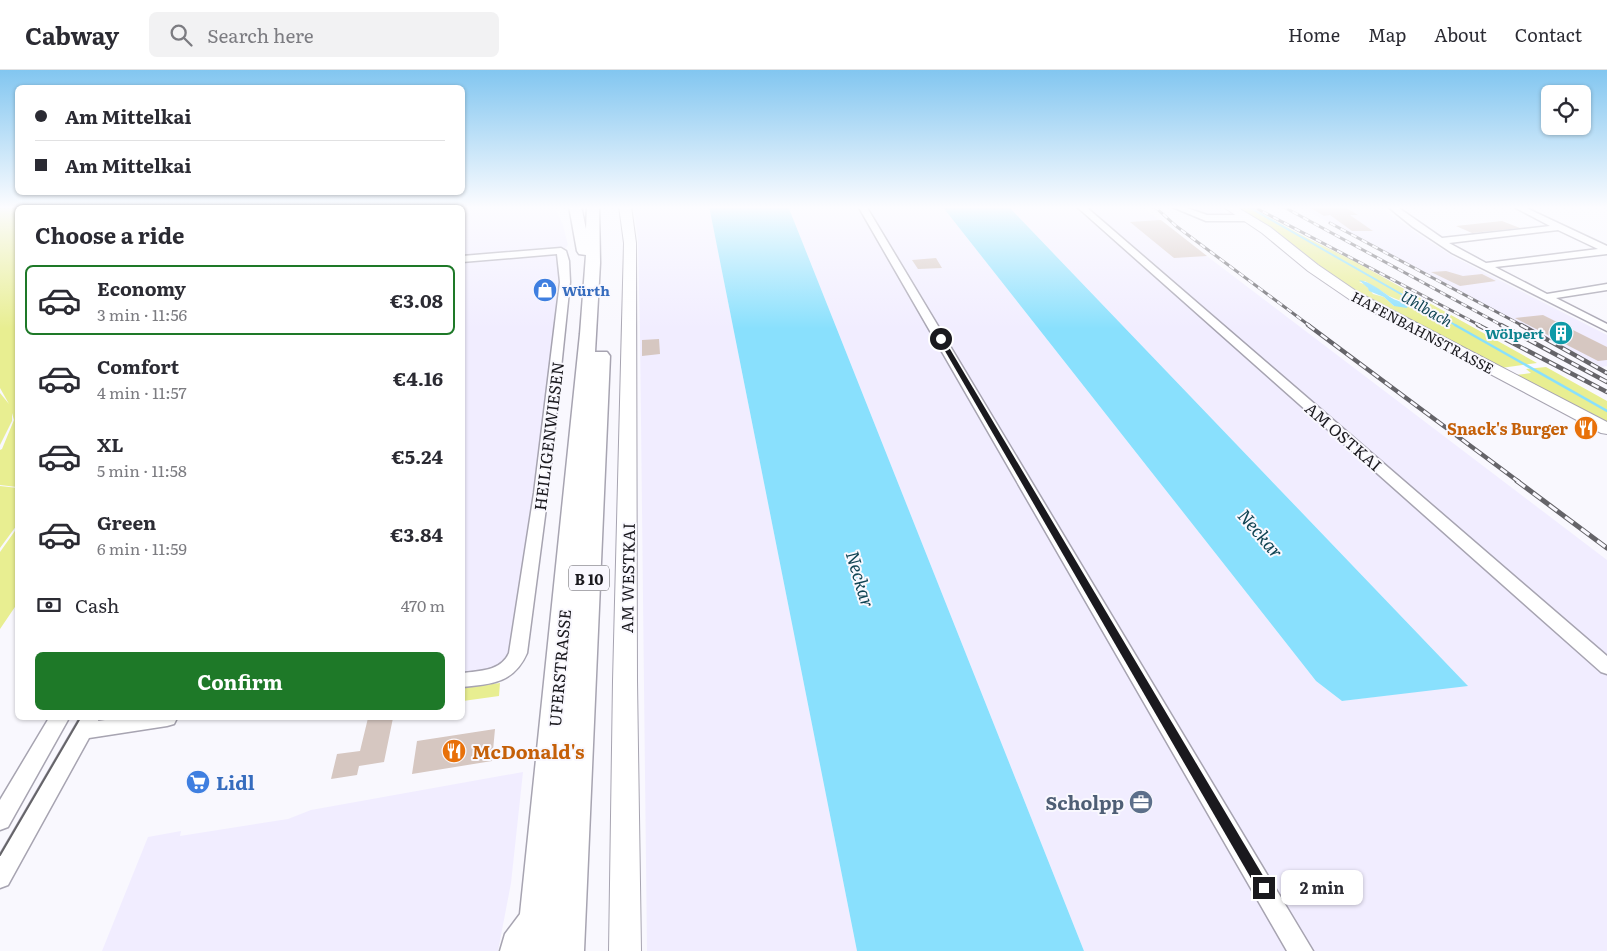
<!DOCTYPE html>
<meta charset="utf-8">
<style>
:root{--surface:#fff;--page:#f2f2f3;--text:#2b2b33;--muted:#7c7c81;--line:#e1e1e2;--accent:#1e7928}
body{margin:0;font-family:Literata,serif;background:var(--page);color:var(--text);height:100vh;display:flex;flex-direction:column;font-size:19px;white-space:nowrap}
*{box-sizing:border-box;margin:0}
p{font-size:16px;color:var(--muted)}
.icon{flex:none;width:28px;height:28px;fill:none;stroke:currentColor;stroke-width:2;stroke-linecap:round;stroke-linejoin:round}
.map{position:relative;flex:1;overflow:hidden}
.drawer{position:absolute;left:15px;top:135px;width:450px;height:515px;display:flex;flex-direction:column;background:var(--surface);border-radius:8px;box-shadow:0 1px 4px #0004}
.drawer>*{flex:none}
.banner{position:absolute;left:15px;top:15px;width:450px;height:110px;border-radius:8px;box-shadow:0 1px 4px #0004;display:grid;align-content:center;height:110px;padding:0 20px;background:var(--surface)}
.controls{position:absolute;left:1541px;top:15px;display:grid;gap:10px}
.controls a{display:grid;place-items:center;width:50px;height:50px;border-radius:8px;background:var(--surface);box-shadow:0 1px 4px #0004;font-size:25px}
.end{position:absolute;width:22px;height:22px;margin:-11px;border:6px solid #1a191e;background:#fff;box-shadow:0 0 0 2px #fff}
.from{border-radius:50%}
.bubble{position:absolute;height:35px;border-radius:8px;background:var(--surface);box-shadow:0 1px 4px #0004;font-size:16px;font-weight:700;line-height:35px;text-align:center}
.banner b{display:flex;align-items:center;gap:18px;height:48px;font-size:19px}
.banner b+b{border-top:1px solid var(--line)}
.banner i{width:12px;height:12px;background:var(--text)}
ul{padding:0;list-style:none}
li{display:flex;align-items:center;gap:15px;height:70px;margin:0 10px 8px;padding:0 10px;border:2px solid transparent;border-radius:8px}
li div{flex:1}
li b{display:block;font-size:19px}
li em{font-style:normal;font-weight:700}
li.current{border-color:var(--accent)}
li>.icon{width:45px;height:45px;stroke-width:1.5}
h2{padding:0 20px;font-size:22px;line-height:60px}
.pay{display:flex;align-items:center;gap:12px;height:55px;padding:0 20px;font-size:19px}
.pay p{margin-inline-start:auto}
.primary-button{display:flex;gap:10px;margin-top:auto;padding:10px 20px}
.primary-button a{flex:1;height:58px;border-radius:8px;background:var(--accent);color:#fff;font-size:20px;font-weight:700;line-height:58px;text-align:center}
header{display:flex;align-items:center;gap:30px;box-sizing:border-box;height:70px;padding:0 25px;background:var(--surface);border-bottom:1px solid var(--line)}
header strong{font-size:24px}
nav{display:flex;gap:28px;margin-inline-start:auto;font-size:18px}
.search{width:350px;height:45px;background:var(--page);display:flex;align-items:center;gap:12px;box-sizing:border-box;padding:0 18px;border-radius:8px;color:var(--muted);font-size:19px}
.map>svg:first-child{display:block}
.built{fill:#f1edff}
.green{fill:#e8ee91;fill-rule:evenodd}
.water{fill:#89e0fd}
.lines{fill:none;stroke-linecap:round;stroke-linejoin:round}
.stream-far1{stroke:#89e0fd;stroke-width:2}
.stream{stroke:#89e0fd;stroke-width:2.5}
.building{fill:#d6c7c1}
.minor-casing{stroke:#a7a4b1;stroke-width:3}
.major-casing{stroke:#a7a4b1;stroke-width:2}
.highway-casing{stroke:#a7a4b1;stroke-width:3}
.minor{fill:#fff;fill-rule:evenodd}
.major{fill:#fff;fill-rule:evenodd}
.highway{fill:#fff;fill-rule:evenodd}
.tram-far1{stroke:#656469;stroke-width:1}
.tram{stroke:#656469;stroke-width:2}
.rail-far2-casing{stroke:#656469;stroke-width:3}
.rail-far1-casing{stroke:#656469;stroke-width:4.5}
.rail-casing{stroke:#656469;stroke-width:5}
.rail-far2{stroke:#f9f8fe;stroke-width:2;stroke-dasharray:6;stroke-linecap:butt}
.rail-far1{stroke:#f9f8fe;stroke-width:2.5;stroke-dasharray:8;stroke-linecap:butt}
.rail{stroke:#f9f8fe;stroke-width:3;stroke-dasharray:10;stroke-linecap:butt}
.route{fill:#1a191e}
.labels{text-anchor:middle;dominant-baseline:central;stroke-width:4;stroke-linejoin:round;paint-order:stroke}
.far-shop-label{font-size:14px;font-weight:bold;fill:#366cbe;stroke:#f9f8fe;text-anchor:start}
.far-street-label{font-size:14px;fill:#1a191e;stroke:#f9f8fe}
.far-culture-label{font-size:14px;font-weight:bold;fill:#0d838f;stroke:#f9f8fe;text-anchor:end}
.far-water-label{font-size:15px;font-style:italic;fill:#104453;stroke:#f9f8fe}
.shield{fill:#f9f8fe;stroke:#5d5c61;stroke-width:1}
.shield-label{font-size:15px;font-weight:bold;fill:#1a191e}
.food-label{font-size:16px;font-weight:bold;fill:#c56008;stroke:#f9f8fe;text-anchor:end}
.street-label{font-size:16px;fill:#1a191e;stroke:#f9f8fe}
.water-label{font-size:18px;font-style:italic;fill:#104453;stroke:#f9f8fe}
.near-food-label{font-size:19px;font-weight:bold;fill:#c56008;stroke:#f9f8fe;text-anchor:start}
.near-shop-label{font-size:19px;font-weight:bold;fill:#366cbe;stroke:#f9f8fe;text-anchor:start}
.near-service-label{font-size:19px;font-weight:bold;fill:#4e5e75;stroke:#f9f8fe;text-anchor:end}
</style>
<header>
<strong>Cabway</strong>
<div class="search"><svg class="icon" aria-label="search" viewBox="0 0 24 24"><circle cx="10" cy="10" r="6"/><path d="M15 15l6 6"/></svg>Search here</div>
<nav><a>Home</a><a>Map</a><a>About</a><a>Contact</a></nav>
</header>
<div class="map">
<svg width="1607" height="881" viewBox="0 0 1607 881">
<rect width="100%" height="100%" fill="#f9f8fe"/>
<path class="built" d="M369 136H554L563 155 568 175 560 185 561 226 509 584 503 593 490 600 463 603 462 138H367Z
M634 136H709L857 881H647L640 262 638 170Z
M788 136H942L1316 611 1342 631 1467 615 1008 136H1141L1607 490V881H1084Z
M1180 136H1217L1224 139 1222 144 1209 145 1197 143Z
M1298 136H1379L1418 164 1454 187 1607 265V296L1602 297Z
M523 702 511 813 498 881H102L148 767 181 761 180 766 288 749 311 740Z"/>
<path class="green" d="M0 136H137L136 138H18L17 417 0 415V380L2 379 14 350 12 343V351L0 375V323L9 334 0 318Z
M1234 136H1248L1307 168 1354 191 1537 293 1501 298 1385 239 1345 215 1270 157ZM1365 211 1389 226 1401 231 1394 236 1384 227 1373 224 1366 215 1359 212Z
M1546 297 1607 331V353L1516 305 1531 303 1526 299Z
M0 416 18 418 17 455 0 478Z
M17 458V534L0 559V482Z
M500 613 499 626 463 631V618Z"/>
<path class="water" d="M709 136H788L1084 881H857Z
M942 136H1008L1468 616 1342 631 1316 611Z
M1359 210C1371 212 1380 220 1390 227 1396 231 1402 231 1408 236L1407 238 1394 236 1384 227 1369 221 1368 218Z"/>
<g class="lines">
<path class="stream-far1" d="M1247 136 1457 256"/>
<path class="stream" d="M1455 255 1607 341"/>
</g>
<path class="building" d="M1308 136H1343L1358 145H1350L1373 161H1352L1330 145 1324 146Z
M1161 150 1207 186 1174 188 1130 152Z
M1502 151 1520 158 1472 163 1456 156Z
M936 188 942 198 918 199 912 190Z
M1446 201 1463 206 1482 204 1496 211 1460 216 1431 202Z
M1543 245 1607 277V290L1598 291 1515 248Z
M659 269 660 284 642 286V270Z
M368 648H393L384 692 359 696 357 705 331 709 337 684 360 681Z
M495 659 492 691 412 704 417 671Z"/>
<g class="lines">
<g class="minor-casing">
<path id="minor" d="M173 136H181V138H173Z
M265 136H285L262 138Z
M340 136H348L339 138Z
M355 136H363L354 138Z
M417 136H425V138H417Z
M858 136H866L1313 881H1287Z
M1076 136H1085L1607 586V604L1601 602Z
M1170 136H1181L1207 145H1249L1253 148 1249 151H1206Z
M1387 136H1396L1442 168 1550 156 1512 136H1522L1607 176V184L1495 197 1547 224 1607 214V220L1556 228 1607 254V261L1452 183 1413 157ZM1558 160 1598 179 1486 193 1449 173Z
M561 178 566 181 569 191 570 212 548 423 527 583C514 613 492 614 462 617V603C480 601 501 601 509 583L534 423 560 212 557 184 462 192V186Z
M49 648H69L8 757 0 760V730Z
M80 648H99L98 651 119 648H177L174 654 167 656 89 668 8 815 0 818V785Z"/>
</g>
<g class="major-casing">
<path id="major" d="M619 136H631L636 173 637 611 641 881H609L613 611 624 173Z
M1222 136H1235L1270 157 1318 195 1359 223 1607 352V364L1601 363 1349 229 1308 201 1262 163Z"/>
</g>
<g class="highway-casing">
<path id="highway" d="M569 136H581L586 159 587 136H599L600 193 595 282H607L610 286 584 881H500L505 864 520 844 580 264 586 185 579 184 577 181Z"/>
</g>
<use href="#minor" class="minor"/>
<use href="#major" class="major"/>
<use href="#highway" class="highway"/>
<path class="tram-far1" d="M352 138 353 136"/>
<path class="tram" d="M0 785 80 648"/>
<g class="rail-far2-casing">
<path id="rail-far2" d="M1154 136 1176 156 1310 256
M1252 136 1481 256
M1282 136 1503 256
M1330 153 1523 256"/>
</g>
<g class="rail-far1-casing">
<path id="rail-far1" d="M1308 255 1519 412
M1478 255 1607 322
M1501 255 1607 312
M1521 255 1607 303"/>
</g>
<g class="rail-casing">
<path id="rail" d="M1517 411 1607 478"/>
</g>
<use href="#rail-far2" class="rail-far2"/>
<use href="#rail-far1" class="rail-far1"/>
<use href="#rail" class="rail"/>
</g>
<linearGradient id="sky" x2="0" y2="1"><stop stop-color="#82c6f0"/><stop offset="0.53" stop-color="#fcfcff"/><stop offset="1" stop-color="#fcfcff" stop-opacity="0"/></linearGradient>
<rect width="1607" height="259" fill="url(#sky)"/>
<path class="route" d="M941 267 944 269 1268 814 1270 818 1268 822 1264 824 1259 822 938 269Z"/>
<defs>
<g id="shop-disc" transform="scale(1.25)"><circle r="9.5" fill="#3f7fe0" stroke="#f9f8fe"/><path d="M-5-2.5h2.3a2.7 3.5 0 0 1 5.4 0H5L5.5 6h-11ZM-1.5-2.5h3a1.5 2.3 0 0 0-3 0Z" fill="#fff"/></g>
<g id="building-disc" transform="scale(1.25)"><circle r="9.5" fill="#0f9aa8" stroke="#f9f8fe"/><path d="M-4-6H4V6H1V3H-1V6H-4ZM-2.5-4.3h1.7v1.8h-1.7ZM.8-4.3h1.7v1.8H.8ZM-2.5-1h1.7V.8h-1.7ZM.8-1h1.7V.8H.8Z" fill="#fff"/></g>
<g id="restaurant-disc" transform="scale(1.25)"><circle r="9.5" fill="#e8710a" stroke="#f9f8fe"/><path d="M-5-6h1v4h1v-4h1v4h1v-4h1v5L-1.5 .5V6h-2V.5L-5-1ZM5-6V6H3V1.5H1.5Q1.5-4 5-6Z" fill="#fff"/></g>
<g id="supermarket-disc" transform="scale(1.25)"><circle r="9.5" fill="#3f7fe0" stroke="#f9f8fe"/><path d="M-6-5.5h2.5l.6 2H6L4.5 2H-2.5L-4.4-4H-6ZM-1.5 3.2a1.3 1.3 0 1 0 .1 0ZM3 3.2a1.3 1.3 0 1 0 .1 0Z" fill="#fff"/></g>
<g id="office-disc" transform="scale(1.25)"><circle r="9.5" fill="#5c6f8a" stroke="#f9f8fe"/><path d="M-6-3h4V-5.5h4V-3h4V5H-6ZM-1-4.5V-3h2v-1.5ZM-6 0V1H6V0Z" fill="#fff"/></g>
</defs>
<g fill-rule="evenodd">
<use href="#shop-disc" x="545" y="220"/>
<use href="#building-disc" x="1561" y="263"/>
<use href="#restaurant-disc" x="1586" y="358"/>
<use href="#restaurant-disc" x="454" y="681"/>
<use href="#supermarket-disc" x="198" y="712"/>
<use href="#office-disc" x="1141" y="732"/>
</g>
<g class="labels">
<g class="far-shop-label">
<text x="562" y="220">Würth</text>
</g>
<g class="far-street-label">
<text transform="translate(1423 262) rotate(28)">HAFENBAHNSTRASSE</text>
</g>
<g class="far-culture-label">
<text x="1544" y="263">Wölpert</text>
</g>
<g class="far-water-label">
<text transform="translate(1427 238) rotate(30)">Uhlbach</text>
</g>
<rect class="shield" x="569" y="495.5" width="40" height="25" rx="4"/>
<g class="shield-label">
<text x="589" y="508">B 10</text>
</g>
<g class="food-label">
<text x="1568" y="358">Snack's Burger</text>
</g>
<g class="street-label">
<text transform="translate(548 366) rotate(-83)">HEILIGENWIESEN</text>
<text transform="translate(1344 366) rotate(41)">AM OSTKAI</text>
<text transform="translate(627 508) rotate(-89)">AM WESTKAI</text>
<text transform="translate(559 598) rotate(-85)">UFERSTRASSE</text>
</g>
<g class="water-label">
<text transform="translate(1261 463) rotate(49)">Neckar</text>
<text transform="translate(861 509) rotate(73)">Neckar</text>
</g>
<g class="near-food-label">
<text x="472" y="681">McDonald's</text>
</g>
<g class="near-shop-label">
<text x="216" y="712">Lidl</text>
</g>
<g class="near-service-label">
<text x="1124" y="732">Scholpp</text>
</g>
</g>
</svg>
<div class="controls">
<a><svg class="icon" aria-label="locate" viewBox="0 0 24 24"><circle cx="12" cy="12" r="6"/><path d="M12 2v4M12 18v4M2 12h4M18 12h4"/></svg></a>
</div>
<i class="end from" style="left:941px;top:269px"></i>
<i class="end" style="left:1264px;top:818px"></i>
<div class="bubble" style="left:1281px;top:800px;width:82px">2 min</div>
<div class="banner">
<b><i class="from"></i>Am Mittelkai</b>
<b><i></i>Am Mittelkai</b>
</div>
<section class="drawer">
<h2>Choose a ride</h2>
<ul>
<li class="current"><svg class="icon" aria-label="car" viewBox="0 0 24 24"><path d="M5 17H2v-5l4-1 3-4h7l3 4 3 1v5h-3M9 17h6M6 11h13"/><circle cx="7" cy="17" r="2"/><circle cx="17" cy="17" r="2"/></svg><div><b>Economy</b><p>3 min · 11:56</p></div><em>€3.08</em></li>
<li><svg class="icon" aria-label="car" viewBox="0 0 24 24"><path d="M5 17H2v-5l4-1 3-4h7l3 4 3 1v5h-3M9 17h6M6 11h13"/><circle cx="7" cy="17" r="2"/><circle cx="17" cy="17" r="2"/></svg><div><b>Comfort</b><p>4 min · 11:57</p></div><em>€4.16</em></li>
<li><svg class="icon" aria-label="car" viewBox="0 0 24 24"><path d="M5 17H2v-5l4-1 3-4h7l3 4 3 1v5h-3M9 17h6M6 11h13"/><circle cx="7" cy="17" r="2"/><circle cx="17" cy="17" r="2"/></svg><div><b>XL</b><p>5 min · 11:58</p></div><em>€5.24</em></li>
<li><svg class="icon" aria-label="car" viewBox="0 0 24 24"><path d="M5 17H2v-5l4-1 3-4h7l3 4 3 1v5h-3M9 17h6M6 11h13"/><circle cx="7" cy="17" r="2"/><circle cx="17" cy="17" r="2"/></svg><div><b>Green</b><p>6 min · 11:59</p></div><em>€3.84</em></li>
</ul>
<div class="pay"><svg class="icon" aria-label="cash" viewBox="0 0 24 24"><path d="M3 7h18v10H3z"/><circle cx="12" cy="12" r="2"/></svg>Cash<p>470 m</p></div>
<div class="primary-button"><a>Confirm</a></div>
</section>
</div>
